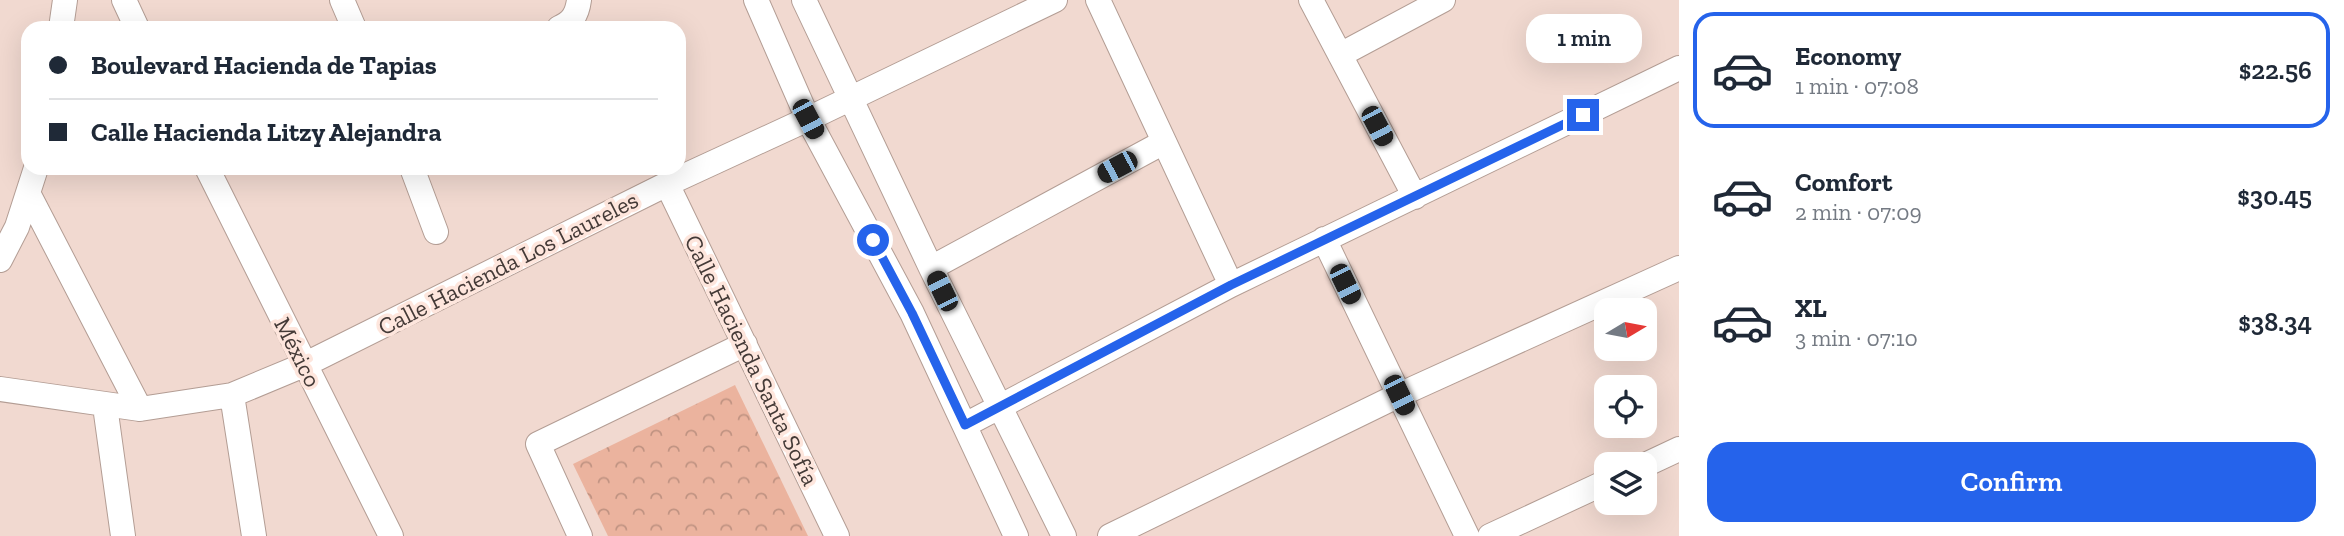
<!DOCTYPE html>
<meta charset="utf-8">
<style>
:root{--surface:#fff;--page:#f6f6f7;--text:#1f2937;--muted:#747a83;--line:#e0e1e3;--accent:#2563eb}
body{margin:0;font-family:"Zilla Slab",serif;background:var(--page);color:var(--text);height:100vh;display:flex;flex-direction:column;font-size:26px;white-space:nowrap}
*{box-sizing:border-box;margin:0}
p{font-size:23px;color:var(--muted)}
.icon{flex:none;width:38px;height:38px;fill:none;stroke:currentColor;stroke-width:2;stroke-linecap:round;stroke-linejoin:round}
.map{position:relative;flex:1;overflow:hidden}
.drawer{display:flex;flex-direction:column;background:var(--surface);width:665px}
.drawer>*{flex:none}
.hud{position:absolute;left:21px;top:21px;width:665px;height:154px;border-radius:21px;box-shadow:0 7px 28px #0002;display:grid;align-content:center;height:154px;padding:0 28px;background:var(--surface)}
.needle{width:46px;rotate:80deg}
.controls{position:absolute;left:1594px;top:298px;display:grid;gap:14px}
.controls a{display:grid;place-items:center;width:63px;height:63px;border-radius:14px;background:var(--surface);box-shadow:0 7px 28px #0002;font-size:35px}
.end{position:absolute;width:32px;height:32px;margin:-16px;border:9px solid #2563eb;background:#fff;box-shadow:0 0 0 4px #fff}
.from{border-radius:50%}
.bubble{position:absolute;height:49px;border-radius:21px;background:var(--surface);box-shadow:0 7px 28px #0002;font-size:23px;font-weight:600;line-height:49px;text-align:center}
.car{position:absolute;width:21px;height:42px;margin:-21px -10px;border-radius:9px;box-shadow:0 0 5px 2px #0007;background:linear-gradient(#222 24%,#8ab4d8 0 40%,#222 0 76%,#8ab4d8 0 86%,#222 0)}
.hud b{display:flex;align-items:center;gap:24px;height:66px;font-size:26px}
.hud b+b{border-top:2px solid var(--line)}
.hud i{width:18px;height:18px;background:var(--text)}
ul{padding:12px 0 0;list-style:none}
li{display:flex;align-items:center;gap:21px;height:116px;margin:0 14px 10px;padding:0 14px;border:4px solid transparent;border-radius:21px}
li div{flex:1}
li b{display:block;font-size:26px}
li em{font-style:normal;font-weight:600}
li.on{border-color:var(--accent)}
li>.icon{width:63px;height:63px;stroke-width:1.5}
.button{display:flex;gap:14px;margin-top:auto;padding:14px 28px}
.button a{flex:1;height:80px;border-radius:21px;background:var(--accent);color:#fff;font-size:28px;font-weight:600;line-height:80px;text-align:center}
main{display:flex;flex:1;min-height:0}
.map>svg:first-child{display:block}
.park{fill:url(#park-crowns)}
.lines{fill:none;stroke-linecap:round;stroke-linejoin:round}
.minor-casing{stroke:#b39d94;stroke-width:26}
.minor{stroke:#fff;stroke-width:24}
.route{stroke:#2563eb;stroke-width:9}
.labels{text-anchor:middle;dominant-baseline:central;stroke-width:7;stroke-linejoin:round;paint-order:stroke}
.street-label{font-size:24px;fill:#443a37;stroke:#fee6dd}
</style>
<main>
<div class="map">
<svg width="1679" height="536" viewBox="0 0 1679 536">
<defs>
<pattern id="park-crowns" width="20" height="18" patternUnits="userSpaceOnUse" patternTransform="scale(1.75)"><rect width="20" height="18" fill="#ebb39e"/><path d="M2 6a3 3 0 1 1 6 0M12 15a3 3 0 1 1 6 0" fill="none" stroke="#c09382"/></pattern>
</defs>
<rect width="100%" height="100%" fill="#f1d9d0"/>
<path class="park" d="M735 385 808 536H608L573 464Z"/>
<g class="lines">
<g class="minor-casing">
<path id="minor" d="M124 0 137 28
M342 0 354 28
M756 0 808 119 912 313 1016 536
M804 0 931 268 1064 536
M1098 0 1231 285
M1311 0 1415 197
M61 28 65 0
M559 28C572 22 577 15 579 0
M1340 55 1443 0
M207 168 391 536
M412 168 436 232
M667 184 837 536
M28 193 140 409
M1324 239 1467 536
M0 260 17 227 36 168
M931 268 1164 142
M0 389 140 409 232 395 304 365 667 184 808 119 1055 0
M232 395 254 536
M105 406 123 536
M965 425 1231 285 1679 68
M1645 465 1679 449
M580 536 538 444 745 344
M1110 536 1399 395 1679 268
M1490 536 1606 482"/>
</g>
<use href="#minor" class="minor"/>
</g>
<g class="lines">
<path class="route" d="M873 240 912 313 965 425 1231 285 1583 115"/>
</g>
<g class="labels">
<g class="street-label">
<text transform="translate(508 263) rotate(-27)">Calle Hacienda Los Laureles</text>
<text transform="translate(298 352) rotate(63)">México</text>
<text transform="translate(752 360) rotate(64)">Calle Hacienda Santa Sofía</text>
</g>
</g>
</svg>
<div class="controls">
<a><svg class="needle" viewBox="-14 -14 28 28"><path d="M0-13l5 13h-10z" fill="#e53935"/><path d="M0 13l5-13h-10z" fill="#747a83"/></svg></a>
<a><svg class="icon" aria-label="locate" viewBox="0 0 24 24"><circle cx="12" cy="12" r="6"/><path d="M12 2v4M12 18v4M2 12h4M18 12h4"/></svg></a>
<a><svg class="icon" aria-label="layers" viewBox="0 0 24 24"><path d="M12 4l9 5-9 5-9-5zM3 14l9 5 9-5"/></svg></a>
</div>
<i class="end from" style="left:873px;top:240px"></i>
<i class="end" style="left:1583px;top:115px"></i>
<div class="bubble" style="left:1526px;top:14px;width:116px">1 min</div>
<i class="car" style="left:808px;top:119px;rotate:152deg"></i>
<i class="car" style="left:1377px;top:126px;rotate:152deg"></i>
<i class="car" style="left:1117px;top:167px;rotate:242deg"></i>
<i class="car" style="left:1345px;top:284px;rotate:154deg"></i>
<i class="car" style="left:942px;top:291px;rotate:334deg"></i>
<i class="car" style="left:1399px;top:395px;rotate:154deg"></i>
<div class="hud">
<b><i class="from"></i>Boulevard Hacienda de Tapias</b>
<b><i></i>Calle Hacienda Litzy Alejandra</b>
</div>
</div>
<section class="drawer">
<ul>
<li class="on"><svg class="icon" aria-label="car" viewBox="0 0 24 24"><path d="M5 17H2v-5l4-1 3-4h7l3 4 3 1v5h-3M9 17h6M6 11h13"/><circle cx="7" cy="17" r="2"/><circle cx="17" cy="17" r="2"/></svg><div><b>Economy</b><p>1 min · 07:08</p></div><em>$22.56</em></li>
<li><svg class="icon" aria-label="car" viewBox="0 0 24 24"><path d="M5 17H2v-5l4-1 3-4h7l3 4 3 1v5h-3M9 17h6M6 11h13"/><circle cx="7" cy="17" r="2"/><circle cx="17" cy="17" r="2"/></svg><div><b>Comfort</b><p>2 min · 07:09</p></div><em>$30.45</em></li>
<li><svg class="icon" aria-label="car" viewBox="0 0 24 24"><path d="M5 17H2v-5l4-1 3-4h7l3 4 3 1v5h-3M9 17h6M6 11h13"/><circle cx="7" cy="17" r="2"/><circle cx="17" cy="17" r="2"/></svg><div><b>XL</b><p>3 min · 07:10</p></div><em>$38.34</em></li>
</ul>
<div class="button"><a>Confirm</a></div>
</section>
</main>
